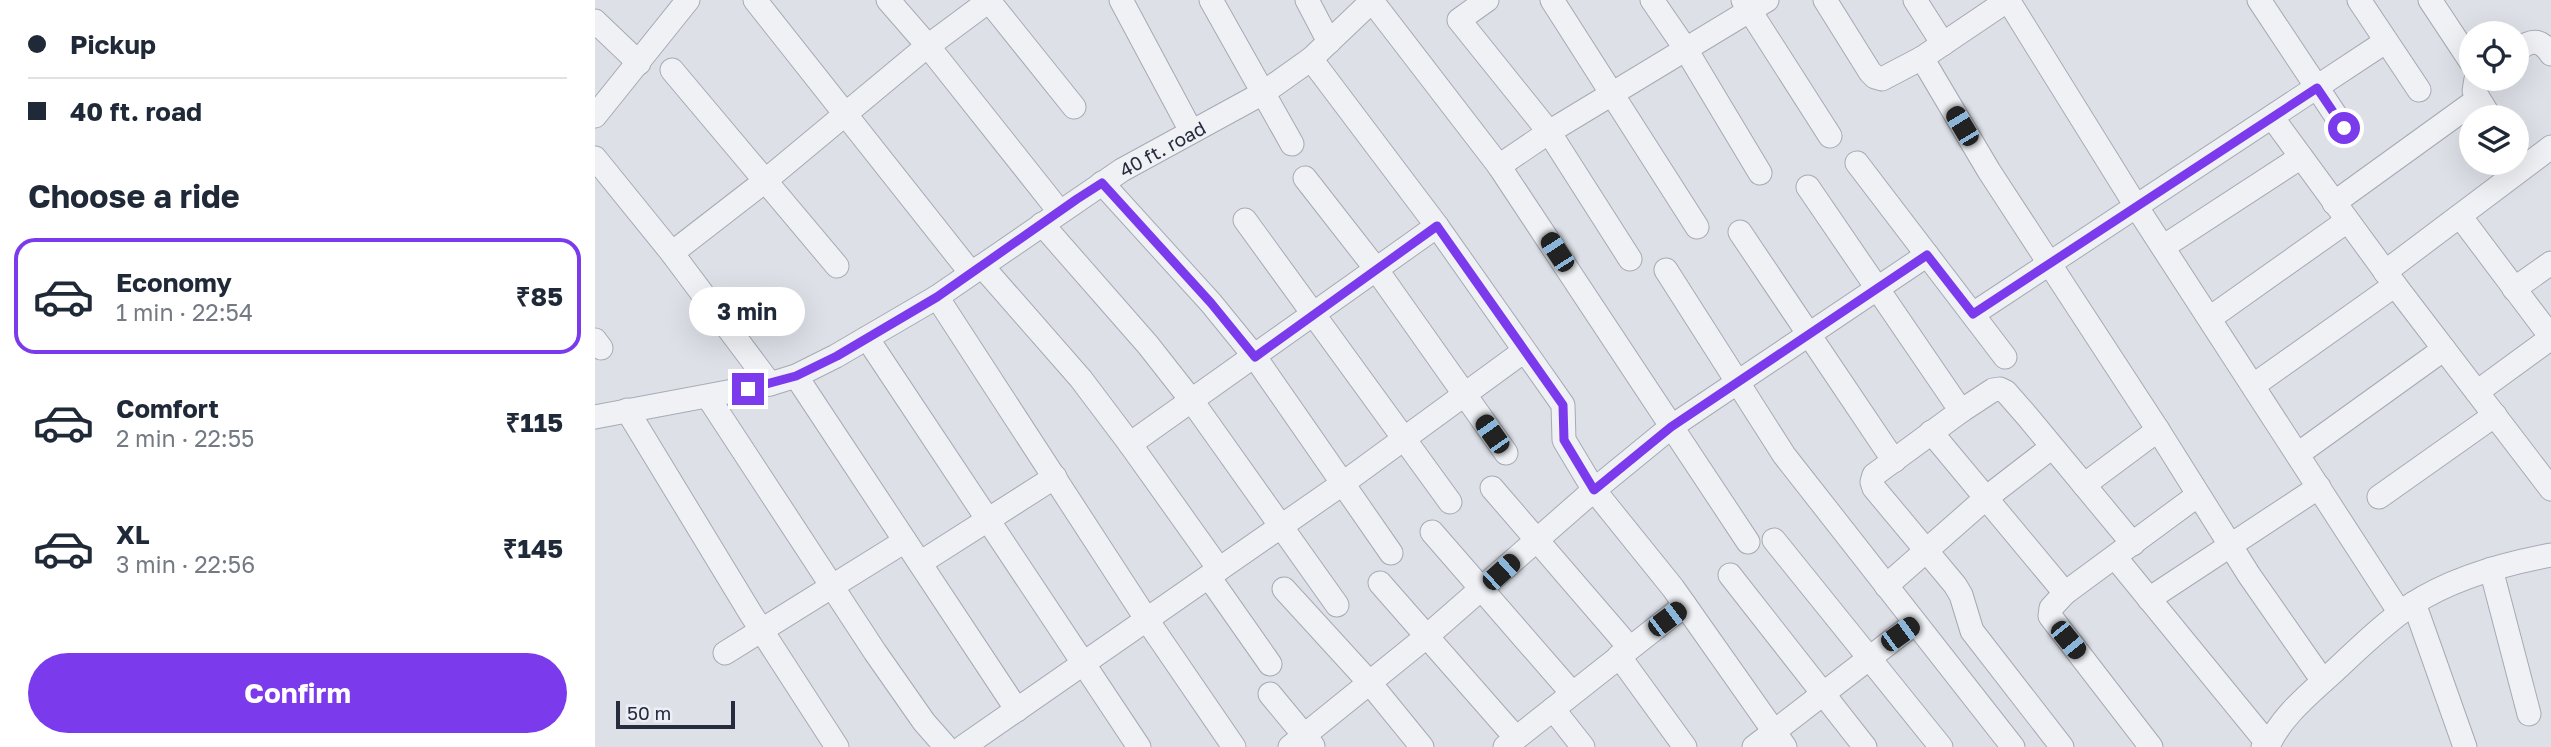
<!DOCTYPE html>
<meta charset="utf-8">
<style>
:root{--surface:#fff;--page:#f2f2f3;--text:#1f2937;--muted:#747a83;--line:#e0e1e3;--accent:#7c3aed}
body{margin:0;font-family:"Golos Text",sans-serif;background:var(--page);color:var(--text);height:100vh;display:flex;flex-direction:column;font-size:26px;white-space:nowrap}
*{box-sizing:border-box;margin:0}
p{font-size:23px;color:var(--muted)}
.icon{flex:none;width:38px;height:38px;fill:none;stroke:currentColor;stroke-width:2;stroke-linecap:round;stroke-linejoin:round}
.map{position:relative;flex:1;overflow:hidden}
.drawer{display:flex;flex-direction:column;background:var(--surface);width:595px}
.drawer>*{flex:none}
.hud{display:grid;align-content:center;height:154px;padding:0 28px;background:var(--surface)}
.buttons{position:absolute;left:1864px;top:21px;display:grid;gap:14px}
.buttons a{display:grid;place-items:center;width:70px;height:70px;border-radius:50%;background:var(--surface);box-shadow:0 7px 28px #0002;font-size:35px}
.scale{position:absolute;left:21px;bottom:18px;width:119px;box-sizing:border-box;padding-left:7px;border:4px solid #262c3e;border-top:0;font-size:19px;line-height:24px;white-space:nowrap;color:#262c3e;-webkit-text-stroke:5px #eceff5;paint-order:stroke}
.end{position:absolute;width:32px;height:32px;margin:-16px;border:9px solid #7c3aed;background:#fff;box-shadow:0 0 0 4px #fff}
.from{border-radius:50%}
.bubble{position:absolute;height:49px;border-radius:24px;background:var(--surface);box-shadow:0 7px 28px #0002;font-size:23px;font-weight:700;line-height:49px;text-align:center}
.car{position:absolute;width:21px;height:42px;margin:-21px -10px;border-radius:9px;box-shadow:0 0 5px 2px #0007;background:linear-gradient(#222 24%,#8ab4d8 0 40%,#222 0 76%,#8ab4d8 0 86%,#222 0)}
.hud b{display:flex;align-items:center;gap:24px;height:66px;font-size:26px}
.hud b+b{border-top:2px solid var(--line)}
.hud i{width:18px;height:18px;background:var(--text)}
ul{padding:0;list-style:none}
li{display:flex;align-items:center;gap:21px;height:116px;margin:0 14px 10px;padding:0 14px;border:4px solid transparent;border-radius:21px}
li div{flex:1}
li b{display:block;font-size:26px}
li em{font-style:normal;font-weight:700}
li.selected{border-color:var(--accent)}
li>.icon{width:63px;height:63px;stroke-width:1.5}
h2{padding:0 28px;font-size:32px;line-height:84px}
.cta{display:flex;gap:14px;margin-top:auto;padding:14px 28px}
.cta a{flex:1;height:80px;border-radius:42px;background:var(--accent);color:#fff;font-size:28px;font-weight:700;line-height:80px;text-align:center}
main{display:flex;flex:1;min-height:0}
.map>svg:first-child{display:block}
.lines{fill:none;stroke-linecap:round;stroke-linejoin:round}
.minor-casing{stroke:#a6aab4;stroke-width:25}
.minor{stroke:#eff1f5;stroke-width:23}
.route{stroke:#7c3aed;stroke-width:9}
.labels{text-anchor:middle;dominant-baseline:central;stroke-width:6;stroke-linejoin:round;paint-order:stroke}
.street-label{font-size:19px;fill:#262c3e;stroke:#eceff5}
</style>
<main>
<section class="drawer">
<div class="hud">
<b><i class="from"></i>Pickup</b>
<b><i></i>40 ft. road</b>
</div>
<h2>Choose a ride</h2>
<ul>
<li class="selected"><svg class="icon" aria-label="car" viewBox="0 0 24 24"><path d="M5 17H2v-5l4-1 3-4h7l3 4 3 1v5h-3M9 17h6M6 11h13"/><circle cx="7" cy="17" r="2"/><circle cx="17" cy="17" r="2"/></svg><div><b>Economy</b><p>1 min · 22:54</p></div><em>₹85</em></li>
<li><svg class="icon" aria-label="car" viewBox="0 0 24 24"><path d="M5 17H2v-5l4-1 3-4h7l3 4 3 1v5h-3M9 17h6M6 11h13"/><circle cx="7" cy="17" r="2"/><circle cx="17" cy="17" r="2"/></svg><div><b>Comfort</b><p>2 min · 22:55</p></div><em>₹115</em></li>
<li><svg class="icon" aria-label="car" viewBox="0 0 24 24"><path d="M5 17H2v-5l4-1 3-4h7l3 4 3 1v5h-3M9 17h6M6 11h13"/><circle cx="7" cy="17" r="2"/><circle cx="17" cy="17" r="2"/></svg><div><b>XL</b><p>3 min · 22:56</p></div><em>₹145</em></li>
</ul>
<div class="cta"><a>Confirm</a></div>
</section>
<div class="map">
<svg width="1956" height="747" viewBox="0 0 1956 747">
<rect width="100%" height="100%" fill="#dde0e7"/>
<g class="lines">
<g class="minor-casing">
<g id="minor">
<path d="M160 0 376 273"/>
<path d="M293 0 333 46 464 211"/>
<path d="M526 0 596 131"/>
<path d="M616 0 697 144"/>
<path d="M712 0 734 42"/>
<path d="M892 0 864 20 954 132 1035 259"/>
<path d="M957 0 1102 227"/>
<path d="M1057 0 1090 48 1165 173"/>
<path d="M1148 0 1235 136"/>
<path d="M1230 0 1275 72 1280 77 1287 79 1327 58 1413 0"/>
<path d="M1320 0 1348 44"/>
<path d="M1413 0 1541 206 1805 613"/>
<path d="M1664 0 1749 128"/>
<path d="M1764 0 1824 90"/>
<path d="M1835 0 1876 62"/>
<path d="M394 1 479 107"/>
<path d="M777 1 904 166 1153 542"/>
<path d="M0 21 44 63"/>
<path d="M1922 50C1936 40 1945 38 1956 54"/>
<path d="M1327 58 1394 171 1563 430 1654 575 1728 681"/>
<path d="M716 59 842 226 968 405 969 440 999 490 1078 588 1190 747"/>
<path d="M77 70 242 266"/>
<path d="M1881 79 1879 91 1895 117"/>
<path d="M0 116 93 0"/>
<path d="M1677 117 1800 285 1956 489"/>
<path d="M0 158 77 253 175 384"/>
<path d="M1262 163 1410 357"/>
<path d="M904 166 954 132 1172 0"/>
<path d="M710 178 781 269 911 453"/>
<path d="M507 183 616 303 660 357 796 553"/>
<path d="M1213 187 1366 411"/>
<path d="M1739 203 1883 99"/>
<path d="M1865 216 1956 337"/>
<path d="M650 220 855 502"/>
<path d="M447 224 553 345 597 401 742 605"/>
<path d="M1145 232 1299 461"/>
<path d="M1568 247 1706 157"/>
<path d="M77 253 170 181 325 52 395 0"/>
<path d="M387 266 486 379 535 444 624 569"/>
<path d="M1071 270 1189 455 1418 747"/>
<path d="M1790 272 1956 147"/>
<path d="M1919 289 1956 263"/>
<path d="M342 297 552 620 639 747"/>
<path d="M1378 314 1790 42"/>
<path d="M1615 318 1752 221"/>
<path d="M272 338 544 747"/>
<path d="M0 340 6 348"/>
<path d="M201 376 422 710"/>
<path d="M1659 385 1800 285"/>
<path d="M1882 392 1956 338"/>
<path d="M113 397 280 652 329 722 351 747"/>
<path d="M32 410 156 614 242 747"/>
<path id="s1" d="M0 417 175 384 201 376 241 356 342 297 527 170 668 93 716 59 778 0"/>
<path d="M1336 432 1470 593"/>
<path d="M535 444 842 226"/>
<path d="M1703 454 1849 349"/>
<path d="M1489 485 1563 430"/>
<path d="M897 488 1034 647"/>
<path d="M1784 497 1900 415"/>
<path d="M837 532 977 693"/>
<path d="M1179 540 1346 747"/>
<path d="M1520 557 1673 744 1668 747"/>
<path d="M325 563 460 477"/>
<path d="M1896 569 1934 714"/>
<path d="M1135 575 1270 747"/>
<path d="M614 577 675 664"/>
<path d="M785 583 921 738"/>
<path d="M1291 586 1391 498 1457 447"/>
<path d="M689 589 774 682 827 747"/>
<path d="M1554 599 1724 487"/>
<path d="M1819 603 1870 747"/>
<path d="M130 653 310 541"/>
<path d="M1024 656 1090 747"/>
<path d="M675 694 718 746"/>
<path d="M958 709 988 747"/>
<path d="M368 747 747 484 929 351"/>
<path d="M695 747 831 637 999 490 1076 427 1332 255"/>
<path d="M910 747 1090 605"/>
<path d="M1159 747 1320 623"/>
<path d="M1467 747 1377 631 1366 595 1360 585 1279 488 1277 482 1279 475 1366 411 1398 390 1405 389 1411 392 1432 416 1538 544"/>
<path d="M1556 747 1455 616 1456 608 1470 593 1603 495"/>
<path d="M1673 747C1684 719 1713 695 1735 675 1761 651 1787 625 1816 605 1857 578 1908 564 1956 555"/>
</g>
</g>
<use href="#minor" class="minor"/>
</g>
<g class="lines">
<path class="route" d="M153 389 201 376 242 356 342 297 482 199 507 183 616 303 660 357 842 226 968 405 969 440 999 490 1076 427 1332 255 1378 314 1722 88 1749 128"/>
</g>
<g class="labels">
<g class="street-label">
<text stroke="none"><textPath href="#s1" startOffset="637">40 ft. road</textPath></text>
</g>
</g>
</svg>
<div class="buttons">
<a><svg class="icon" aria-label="locate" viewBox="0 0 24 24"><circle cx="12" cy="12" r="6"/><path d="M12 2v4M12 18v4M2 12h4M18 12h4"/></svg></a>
<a><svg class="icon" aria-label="layers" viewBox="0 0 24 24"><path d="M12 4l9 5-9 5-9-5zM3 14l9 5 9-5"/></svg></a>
</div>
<div class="scale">50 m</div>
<i class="end from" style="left:1749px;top:128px"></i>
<i class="end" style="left:153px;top:389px"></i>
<div class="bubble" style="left:94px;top:287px;width:116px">3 min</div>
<i class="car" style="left:1367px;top:126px;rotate:329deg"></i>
<i class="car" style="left:962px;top:252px;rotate:327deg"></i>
<i class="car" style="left:897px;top:434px;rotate:325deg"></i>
<i class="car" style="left:906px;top:572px;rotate:48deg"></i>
<i class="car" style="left:1072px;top:619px;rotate:53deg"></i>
<i class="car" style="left:1305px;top:634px;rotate:54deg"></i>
<i class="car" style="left:1473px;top:640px;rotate:141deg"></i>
</div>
</main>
